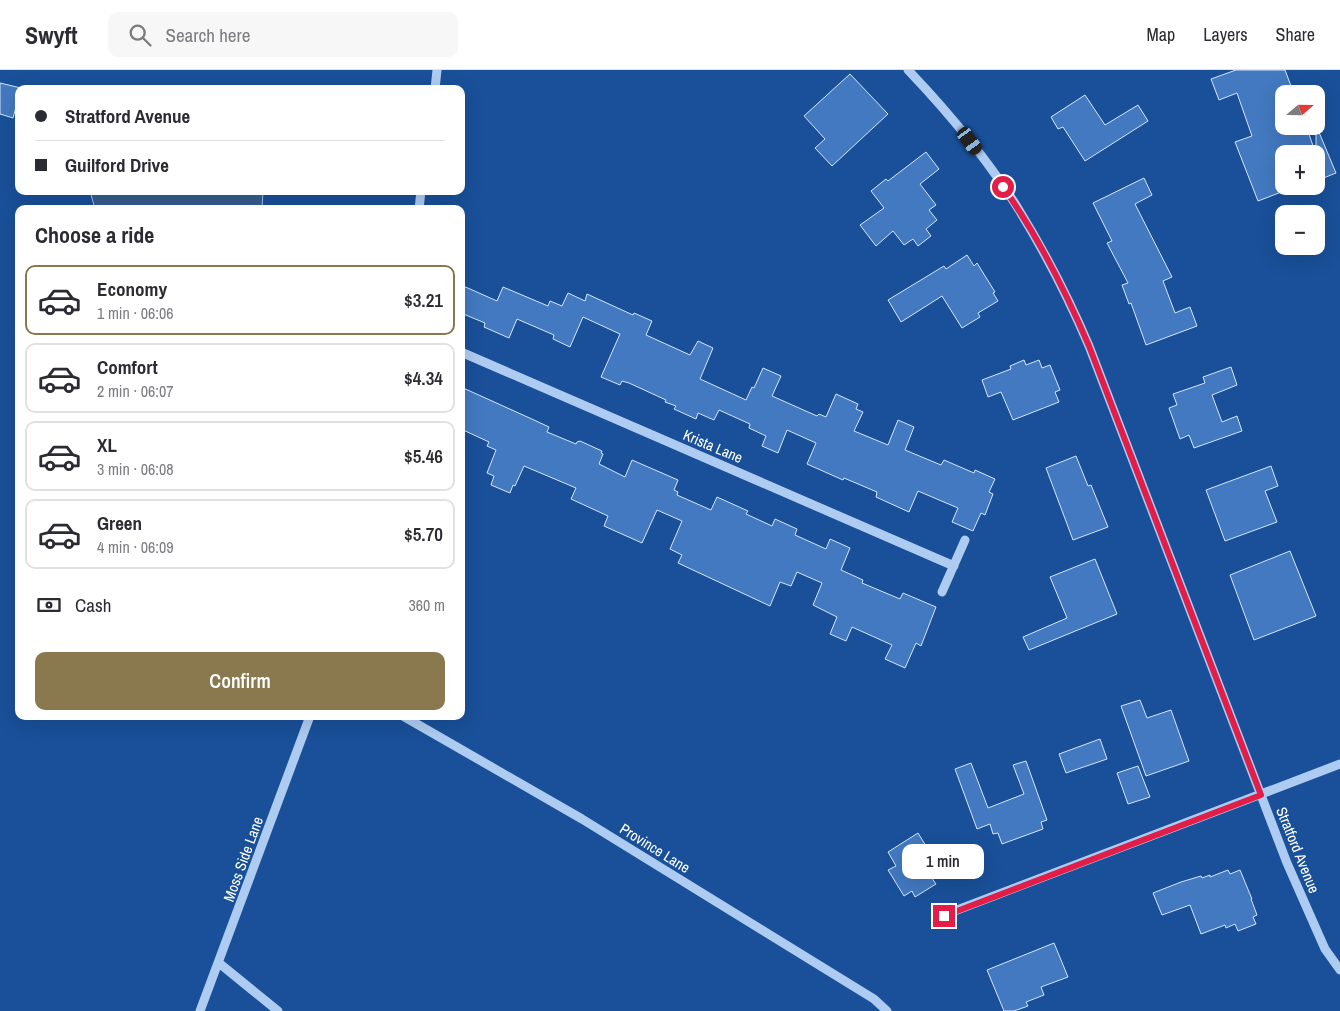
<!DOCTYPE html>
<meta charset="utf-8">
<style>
:root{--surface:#fff;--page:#f7f7f7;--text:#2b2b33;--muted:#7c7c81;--line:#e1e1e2;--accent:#8a784e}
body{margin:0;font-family:"Archivo Narrow",sans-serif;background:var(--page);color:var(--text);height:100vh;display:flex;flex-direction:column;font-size:19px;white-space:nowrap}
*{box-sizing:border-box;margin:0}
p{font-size:16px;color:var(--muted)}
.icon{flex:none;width:28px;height:28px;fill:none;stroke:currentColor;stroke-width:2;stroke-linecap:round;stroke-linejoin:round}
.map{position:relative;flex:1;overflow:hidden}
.panel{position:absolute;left:15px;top:135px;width:450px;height:515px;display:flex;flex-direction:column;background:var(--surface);border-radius:10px;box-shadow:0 5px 20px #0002}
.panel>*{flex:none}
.top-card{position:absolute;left:15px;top:15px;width:450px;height:110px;border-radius:10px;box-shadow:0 5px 20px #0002;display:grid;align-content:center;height:110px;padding:0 20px;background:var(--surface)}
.needle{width:32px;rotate:70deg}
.controls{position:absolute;left:1275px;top:15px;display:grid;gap:10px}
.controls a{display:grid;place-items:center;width:50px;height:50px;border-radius:10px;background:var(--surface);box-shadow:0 5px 20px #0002;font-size:25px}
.end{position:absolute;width:22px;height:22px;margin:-11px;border:6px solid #e11d48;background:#fff;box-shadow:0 0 0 2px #fff}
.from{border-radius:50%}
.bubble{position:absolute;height:35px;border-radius:10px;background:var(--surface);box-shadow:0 5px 20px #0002;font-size:16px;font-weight:600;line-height:35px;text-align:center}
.car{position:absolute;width:15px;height:30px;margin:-15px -8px;border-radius:6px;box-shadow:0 0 4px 1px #0007;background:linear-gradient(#222 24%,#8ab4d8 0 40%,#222 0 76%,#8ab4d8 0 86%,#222 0)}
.top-card b{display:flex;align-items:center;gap:18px;height:48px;font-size:19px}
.top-card b+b{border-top:1px solid var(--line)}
.top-card i{width:12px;height:12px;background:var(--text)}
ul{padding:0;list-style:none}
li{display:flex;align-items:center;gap:15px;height:70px;margin:0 10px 8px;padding:0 10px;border:2px solid var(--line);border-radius:10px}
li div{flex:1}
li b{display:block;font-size:19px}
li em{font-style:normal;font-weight:600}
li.selected{border-color:var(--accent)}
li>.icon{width:45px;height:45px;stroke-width:1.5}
h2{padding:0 20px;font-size:22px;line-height:60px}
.pay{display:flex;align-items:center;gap:12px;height:55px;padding:0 20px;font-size:19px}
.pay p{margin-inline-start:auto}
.button{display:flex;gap:10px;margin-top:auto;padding:10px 20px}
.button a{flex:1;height:58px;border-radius:10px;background:var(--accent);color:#fff;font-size:20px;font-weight:600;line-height:58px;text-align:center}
header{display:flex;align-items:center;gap:30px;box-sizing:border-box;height:70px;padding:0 25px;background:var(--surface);border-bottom:1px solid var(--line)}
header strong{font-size:24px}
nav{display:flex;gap:28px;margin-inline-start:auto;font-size:18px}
.search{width:350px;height:45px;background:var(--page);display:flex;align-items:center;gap:12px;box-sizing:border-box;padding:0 18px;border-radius:10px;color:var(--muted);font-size:19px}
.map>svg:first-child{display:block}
.water{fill:#365e92;stroke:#a1c7f3}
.building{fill:#4279c0;stroke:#d5e6fc}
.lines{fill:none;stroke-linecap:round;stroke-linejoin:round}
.minor{stroke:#aeccf1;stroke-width:9}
.route{stroke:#e11d48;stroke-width:6}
.labels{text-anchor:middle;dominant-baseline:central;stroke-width:4;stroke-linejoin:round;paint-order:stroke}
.street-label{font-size:15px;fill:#fff;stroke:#195099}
</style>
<header>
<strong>Swyft</strong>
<div class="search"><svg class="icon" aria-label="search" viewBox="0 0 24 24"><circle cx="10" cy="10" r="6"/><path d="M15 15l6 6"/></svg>Search here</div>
<nav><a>Map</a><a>Layers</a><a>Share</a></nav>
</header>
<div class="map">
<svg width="1340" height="941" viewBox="0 0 1340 941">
<rect width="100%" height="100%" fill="#195099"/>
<path class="water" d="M90 121H263L262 139H95Z"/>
<path class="building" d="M1236 0H1285L1294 24H1284V56H1306L1316 84H1284V121L1258 131 1235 72 1252 66 1237 23 1219 30 1211 9Z
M850 4 888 44 832 96 815 78 825 69 804 46Z
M0 13 21 18 19 19V26L13 48 0 44Z
M1085 25 1105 55 1138 35 1148 51 1085 91 1063 57 1058 59 1051 47Z
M1316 55 1336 103 1316 111Z
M926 82 939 99 920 114 936 135 929 140 937 150 926 159 931 166 918 176 913 169 904 175 893 161 876 176 860 155 884 138 871 121 886 109 888 111Z
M1144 108 1152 125 1135 134 1172 207 1163 211 1175 243 1190 237 1197 256 1146 275 1131 233 1129 234 1122 215 1128 213 1107 173 1112 171 1093 133Z
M967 185 974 196 977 193 995 222 993 223 998 231 978 243 980 247 962 258 942 226 901 252 888 230 944 196 946 199Z
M461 215 497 231 503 217 548 236 550 231 562 236 568 223 585 231 587 224 633 245 634 243 652 251 646 265 690 285 698 271 713 278 700 309 746 330 752 317 754 318 763 298 781 306 772 326 817 346 819 344 826 347 836 324 858 334 856 339 863 342 854 361 888 375 898 350 914 357 905 380 941 395 944 390 974 403 975 400 995 409 989 422 993 424 985 445 981 443 973 461 952 452 958 438 918 421 909 442 876 427 877 422 844 408 843 410 807 394 816 373 787 360 778 383 762 376 766 366 749 358 750 354 719 340 714 350 698 343 696 349 674 339 676 336 665 332 666 330 629 313 622 311 620 315 601 307 620 264 583 247 570 277 553 269 554 265 517 249 509 268 484 257 485 253 461 243Z
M1024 290 1026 295 1039 290 1042 298 1050 295 1060 320 1055 322 1059 332 1013 350 1001 322 988 327 982 310 1011 299 1010 296Z
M1231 297 1237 315 1212 325 1222 352 1237 346 1242 361 1194 378 1189 365 1180 369 1169 338 1177 335 1173 324 1205 313 1203 307Z
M461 317 534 350 549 357 547 362 576 374 577 372 580 371 602 381 601 383 603 384 599 394 625 407 632 390 678 410 674 420 678 422 677 425 711 440 717 427 748 441 746 444 772 456 775 449 797 459 795 465 826 479 830 469 850 478 841 500 863 510 862 513 900 529 903 523 936 537 921 576 916 573 905 598 885 589 892 575 852 557 846 571 830 564 837 547 813 535 822 513 797 502 791 516 780 512 770 536 678 493 682 485 670 479 682 451 657 440 642 473 604 456 608 446 571 429 576 418 524 396 515 416 513 415 510 423 491 415 494 406 487 403 496 380 487 376 489 372 461 359Z
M1076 386 1088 416 1091 415 1108 457 1073 470 1046 398Z
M1271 396 1278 416 1265 421 1277 452 1225 471 1206 420Z
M1290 481 1316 546 1254 570 1230 505Z
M1095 489 1117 544 1029 580 1023 567 1067 548 1050 507Z
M1140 630 1147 648 1171 640 1189 691 1146 706 1121 636Z
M1100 669 1107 689 1066 703 1059 684Z
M1026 691 1047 750 1041 752 1043 759 1002 774 998 763 993 764 990 754 977 759 955 699 971 693 988 738 1024 724 1013 695Z
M1138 696 1150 727 1128 734 1117 703Z
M918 763 939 797 929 804 936 814 915 827 912 821 904 826 888 800 896 796 888 782Z
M1228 800 1230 804 1240 800 1252 829H1251L1257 845 1253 847 1256 854 1238 861 1235 854 1226 858 1225 855 1201 864 1190 835 1162 845 1153 823 1181 812 1201 806 1202 808 1210 805V807Z
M1054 873 1068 907 1041 917 1044 925 1026 932 1028 936 1014 941H1004L987 900Z"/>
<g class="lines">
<path class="minor" d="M908 0C949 43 988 90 1019 140 1046 184 1069 229 1089 276L1287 793 1325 879 1340 900
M435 19 437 0
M419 139 421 121
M461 282 954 496
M942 522 965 470
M403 646 582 749 874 929 887 941
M944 845 1340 694
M219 893 278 941
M200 941 310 646"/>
</g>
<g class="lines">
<path class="route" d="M944 846 1261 725 1089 276C1065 220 1038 166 1003 117"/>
</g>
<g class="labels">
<g class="street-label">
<text transform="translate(713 376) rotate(23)">Krista Lane</text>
<text transform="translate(655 778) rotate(32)">Province Lane</text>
<text transform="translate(1298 780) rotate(68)">Stratford Avenue</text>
<text transform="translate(243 789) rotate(-70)">Moss Side Lane</text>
</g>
</g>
</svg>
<div class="controls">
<a><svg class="needle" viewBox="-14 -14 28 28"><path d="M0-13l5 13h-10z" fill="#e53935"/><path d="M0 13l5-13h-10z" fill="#7c7c81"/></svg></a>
<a>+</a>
<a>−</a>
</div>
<i class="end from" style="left:1003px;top:117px"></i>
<i class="end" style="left:944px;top:846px"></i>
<div class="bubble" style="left:902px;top:774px;width:82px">1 min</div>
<i class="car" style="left:970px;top:71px;rotate:144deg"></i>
<div class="top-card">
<b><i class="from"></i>Stratford Avenue</b>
<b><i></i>Guilford Drive</b>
</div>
<section class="panel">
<h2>Choose a ride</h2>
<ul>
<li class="selected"><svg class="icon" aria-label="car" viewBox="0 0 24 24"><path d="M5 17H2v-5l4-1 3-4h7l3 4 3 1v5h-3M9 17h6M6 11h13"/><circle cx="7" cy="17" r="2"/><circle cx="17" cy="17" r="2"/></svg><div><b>Economy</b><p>1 min · 06:06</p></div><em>$3.21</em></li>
<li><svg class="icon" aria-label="car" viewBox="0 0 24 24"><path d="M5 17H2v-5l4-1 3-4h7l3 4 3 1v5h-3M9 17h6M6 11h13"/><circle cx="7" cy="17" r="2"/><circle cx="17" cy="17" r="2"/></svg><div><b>Comfort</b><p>2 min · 06:07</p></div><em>$4.34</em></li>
<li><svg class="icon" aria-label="car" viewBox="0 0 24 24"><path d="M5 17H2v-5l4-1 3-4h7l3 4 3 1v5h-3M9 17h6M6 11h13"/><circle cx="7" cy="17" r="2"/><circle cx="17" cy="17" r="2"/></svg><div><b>XL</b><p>3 min · 06:08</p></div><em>$5.46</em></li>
<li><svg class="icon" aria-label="car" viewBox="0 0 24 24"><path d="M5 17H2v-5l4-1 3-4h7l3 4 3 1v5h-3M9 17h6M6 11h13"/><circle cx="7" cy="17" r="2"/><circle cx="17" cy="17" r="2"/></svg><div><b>Green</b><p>4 min · 06:09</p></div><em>$5.70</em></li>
</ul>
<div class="pay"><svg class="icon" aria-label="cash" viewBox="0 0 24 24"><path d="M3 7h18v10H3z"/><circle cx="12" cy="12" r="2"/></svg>Cash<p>360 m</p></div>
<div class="button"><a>Confirm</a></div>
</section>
</div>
